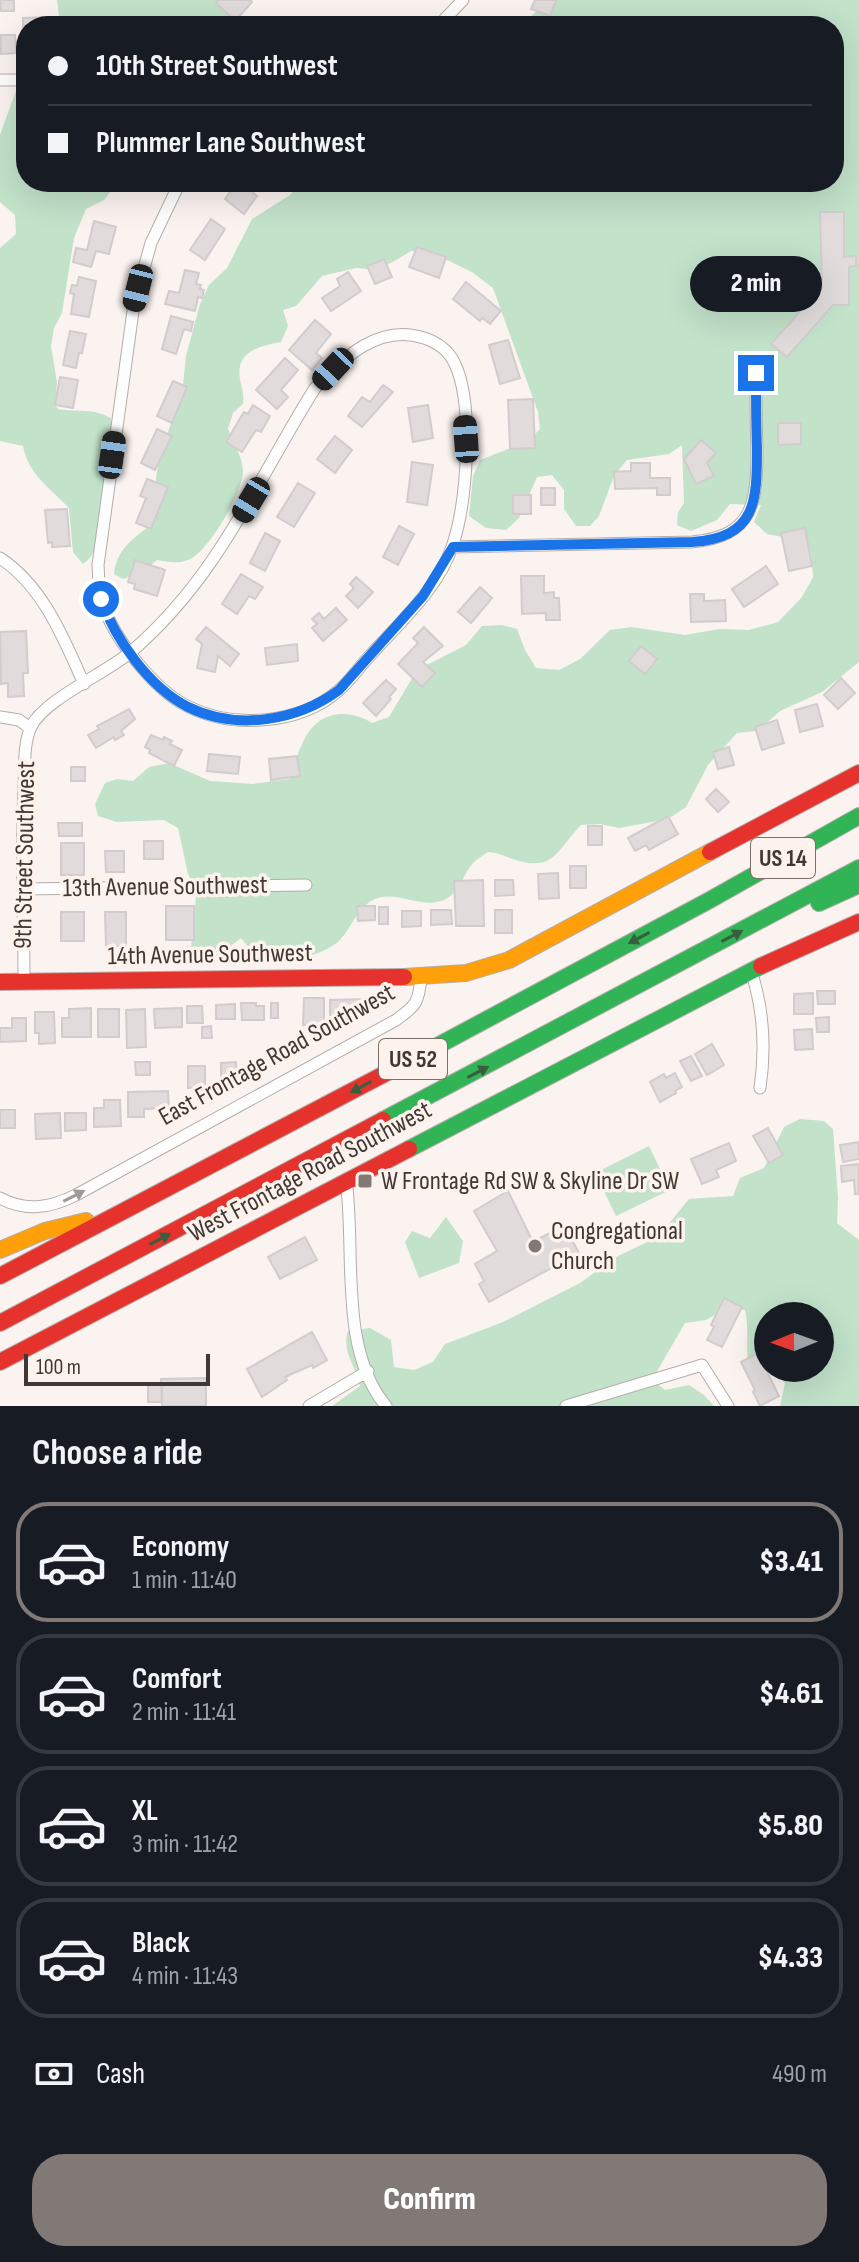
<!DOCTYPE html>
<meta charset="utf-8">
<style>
:root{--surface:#171b24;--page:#242831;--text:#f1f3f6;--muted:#9ea1a6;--line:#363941;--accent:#807976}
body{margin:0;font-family:"Sofia Sans Condensed",sans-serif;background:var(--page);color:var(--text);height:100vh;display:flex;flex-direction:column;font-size:30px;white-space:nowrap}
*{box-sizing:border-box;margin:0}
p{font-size:26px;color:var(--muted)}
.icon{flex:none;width:44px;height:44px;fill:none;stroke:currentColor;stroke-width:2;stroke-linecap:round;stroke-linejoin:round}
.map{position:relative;height:1406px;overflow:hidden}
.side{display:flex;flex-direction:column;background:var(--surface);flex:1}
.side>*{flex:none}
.guide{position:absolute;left:16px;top:16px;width:828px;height:176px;border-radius:32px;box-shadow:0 8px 32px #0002;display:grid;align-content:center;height:176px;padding:0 32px;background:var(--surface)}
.needle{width:52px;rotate:269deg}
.buttons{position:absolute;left:754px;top:1302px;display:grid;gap:16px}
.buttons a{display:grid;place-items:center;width:80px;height:80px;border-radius:50%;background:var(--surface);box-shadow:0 8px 32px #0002;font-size:40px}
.scale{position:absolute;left:24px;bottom:20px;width:186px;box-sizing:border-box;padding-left:8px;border:4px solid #3f3834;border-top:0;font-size:22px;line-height:28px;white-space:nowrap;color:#3f3834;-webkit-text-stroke:6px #fef2ec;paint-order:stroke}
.end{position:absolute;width:36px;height:36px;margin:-18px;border:10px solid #1a73e8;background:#fff;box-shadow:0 0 0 4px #fff}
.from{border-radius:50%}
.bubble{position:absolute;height:56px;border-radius:28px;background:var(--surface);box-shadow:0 8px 32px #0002;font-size:26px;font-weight:800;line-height:56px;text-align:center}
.car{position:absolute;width:24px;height:48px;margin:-24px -12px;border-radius:10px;box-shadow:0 0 6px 2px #0007;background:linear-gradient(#222 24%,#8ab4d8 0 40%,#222 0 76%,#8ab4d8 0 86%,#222 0)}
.guide b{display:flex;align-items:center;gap:28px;height:76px;font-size:30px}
.guide b+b{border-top:2px solid var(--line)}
.guide i{width:20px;height:20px;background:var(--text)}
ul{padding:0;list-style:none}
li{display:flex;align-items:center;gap:24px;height:120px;margin:0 16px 12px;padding:0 16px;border:4px solid var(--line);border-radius:32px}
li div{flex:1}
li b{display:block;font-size:30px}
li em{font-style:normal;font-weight:800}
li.on{border-color:var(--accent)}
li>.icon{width:72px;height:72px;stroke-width:1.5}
h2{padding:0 32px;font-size:36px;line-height:96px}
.pay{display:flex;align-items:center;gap:20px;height:88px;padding:0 32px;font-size:30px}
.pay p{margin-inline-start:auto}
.cta{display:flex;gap:16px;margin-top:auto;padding:16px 32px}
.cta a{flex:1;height:92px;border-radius:32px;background:var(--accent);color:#fff;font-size:32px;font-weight:800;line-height:92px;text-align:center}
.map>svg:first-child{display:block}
.green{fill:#c2e2ca}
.building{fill:#e1dbdc;stroke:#d2cccd;stroke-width:2}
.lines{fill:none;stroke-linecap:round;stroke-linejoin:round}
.street-casing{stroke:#b4adaa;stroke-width:13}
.fast-casing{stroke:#b4adaa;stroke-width:18}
.slow-casing{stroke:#b4adaa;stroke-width:18}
.jam-casing{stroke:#b4adaa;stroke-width:18}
.street{stroke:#fefdfd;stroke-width:11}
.fast{stroke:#30b455;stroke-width:16}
.slow{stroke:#ff9f0a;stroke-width:16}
.jam{stroke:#e5322d;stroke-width:16}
.oneway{fill:#3a5d3e}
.oneway2{fill:#9e9a98}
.route{stroke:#1a73e8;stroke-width:10}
.poi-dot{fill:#807976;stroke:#fef2ec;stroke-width:3}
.labels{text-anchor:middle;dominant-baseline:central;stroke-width:7;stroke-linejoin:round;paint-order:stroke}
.shield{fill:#fef2ec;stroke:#78706b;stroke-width:2}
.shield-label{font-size:24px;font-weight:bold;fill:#3f3834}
.street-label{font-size:26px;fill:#3f3834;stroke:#fef2ec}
.poi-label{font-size:26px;fill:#3f3834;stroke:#fef2ec;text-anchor:start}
</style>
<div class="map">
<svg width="859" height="1406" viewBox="0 0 859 1406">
<rect width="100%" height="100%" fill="#faf3f0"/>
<path class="green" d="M57 0H232L242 26H54L59 15Z
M548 0H859V662L822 692 780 711 757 731 737 733 708 765 686 807 668 819 619 828 600 824 581 825C559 847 555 871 519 861 508 858 500 853 488 852 483 855 477 859 473 863 464 873 460 890 448 898 424 912 398 889 375 899 357 907 352 928 339 941 323 955 278 969 258 956 252 952 246 944 241 938L216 957 197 956 191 948 196 896 188 874 178 828 164 820 117 822 98 816 95 804 105 783 117 779 133 781 149 767 169 763 210 781 253 784 289 779C294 767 297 754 303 742 317 712 345 707 372 723L389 717 417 670 466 645 482 626 502 625 517 629 525 650 536 668 559 670 580 659 610 630 631 627 685 635 719 629 749 630 778 622 802 597 813 577 811 553 793 539 767 534 754 522 761 505 730 504 717 520 691 531 677 525 678 512 684 503 682 445 669 454 627 460 614 476 599 516 590 526H576L564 509V490L552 475 537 477 519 518 506 530 486 528 469 516 473 476 480 460 528 441 540 429 538 412 493 288 472 272 430 252 411 251 391 263 370 269 356 268 322 276 296 306 283 310 288 326 281 342C260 346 235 351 240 379 242 389 244 394 243 404L233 413 228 429C233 441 243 458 243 471 243 492 208 553 188 560 178 564 167 562 157 560L141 573 123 579 114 574C117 550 130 541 148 527L159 460 183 385 186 356 200 304 209 285 227 268 252 219 290 195 301 182H834V26H521Z
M26 63V182H114V187L104 200 86 209 74 238 62 313 54 328 51 346 57 382 55 405 58 409C80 413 90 407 111 418 113 428 116 439 116 450 116 477 106 550 83 564L73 552 69 508C50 488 28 474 23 446L0 441V248L16 234 15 215 0 202V135Z
M800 1119 824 1121 833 1129 838 1198 837 1223 859 1240V1406H780L785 1383 768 1368H820V1316H768V1368L748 1364C746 1345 749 1328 745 1310L729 1307 706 1320 685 1323 656 1373 655 1382 665 1390 689 1385 704 1395 714 1406H332L360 1386C356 1365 341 1352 348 1331L370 1328 391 1340 394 1367 414 1370 433 1362 445 1344 503 1322 580 1283 618 1256 658 1237 689 1199 733 1196 740 1178 764 1168 784 1127Z
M649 1146 670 1190 616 1216 595 1173Z
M446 1217 463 1241 459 1263 419 1278 405 1242 412 1231 430 1238Z"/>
<path class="building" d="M0 0H14V11H1Z
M218 0H250L252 2 235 21 216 3Z
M535 0H556L550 16 531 9Z
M47 17V26H26V30L23 28V18Z
M1 35H15L16 53 1 54Z
M237 182H261L253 193 257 196 244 214 225 199Z
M820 212H844V257L856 256V266L849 267V305H833L787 357 771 344 822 287Z
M211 219 225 229 205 260 190 250Z
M94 221 116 227 109 254 96 251 91 267 73 262 76 248 87 250Z
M417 247 446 257 439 278 409 267Z
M384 259 392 277 375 284 367 266Z
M185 270 199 273 196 284 201 285 200 289 204 290 202 298 198 297 195 311 165 304 169 291 179 293Z
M348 272 361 291 331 311 322 298 340 286 337 279Z
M79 277 96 281 89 317 71 314 74 294 70 293 72 285 77 286Z
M466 282 501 311 490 324 482 318 480 321 453 299Z
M171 316 193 322 191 331 184 329 176 354 162 349Z
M315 320 331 334 316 353 322 358 312 370 289 350Z
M70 331 86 334 82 353H79L76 368 63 365Z
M508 340 520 378 500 384 489 345Z
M285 358 298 370 281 390 288 397 277 409 256 390Z
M60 377 78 380 73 408 55 405Z
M173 381 187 387 172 423 157 416Z
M383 385 393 392 362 427 348 416 362 397 370 402Z
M533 399 535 448 510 449 508 400Z
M253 405 270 416 261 432 256 430 242 452 226 442 244 412 248 414Z
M428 405 433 438 413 442 408 408Z
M778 423H801V444L778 445Z
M157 429 172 436 155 470 141 463Z
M335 436 352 450 335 473 317 459Z
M701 440 716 453 707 463 714 476 696 484 684 459Z
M412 462 433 465 427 505 407 502Z
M631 463H650V478H670V495H657V488L615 489 614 472 631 471Z
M147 479 168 487 151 529 136 523 146 498 140 496Z
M298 483 315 493 294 527 277 517Z
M541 488H555V505H541Z
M513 495H531V514H513Z
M67 509 70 546 52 547V542L48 543 45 510Z
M399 526 414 534 398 565 383 557Z
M805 528 812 566 789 571 781 533Z
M265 533 280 541 265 571 250 563Z
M135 560 165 570 157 596 134 589 135 584 128 582Z
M766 566 778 584 744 607 732 589Z
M241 574 263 587 255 599 249 596 237 614 222 604Z
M521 576H544V593L554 592V598H559L560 620H546V613L522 614Z
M356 577 373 592 358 608 346 596 354 588 350 584Z
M480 587 492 598 471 623 458 612Z
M690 594H704V601L725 600 726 621 691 622Z
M336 608 347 620 323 641 312 628 317 624 312 619 319 613 324 619Z
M206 627 239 654 230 666 218 656 215 672 197 668 202 644 196 639Z
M424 627 443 646 423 662 435 673 422 687 398 664 418 643 413 638Z
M26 631 28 673H23L24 696 8 697V683L1 684 0 632Z
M297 644 298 661 267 665 265 648Z
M641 646 657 659 645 674 629 661Z
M841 678 855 693 838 709 824 695Z
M386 680 396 689 389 697 391 699 376 716 363 703Z
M817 704 823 726 800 732 795 710Z
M129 709 135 719 121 731 124 735 115 740 114 737 96 748 88 735 99 729 97 726Z
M777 720 784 743 762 750 755 727Z
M151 735 163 740 164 737 172 741 170 744 182 750 174 766 149 753 150 750 145 747Z
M729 747 734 765 718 769 713 752Z
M209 754 240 757 238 774 207 771Z
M297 756 300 776 271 780 269 759Z
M71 767H85V781H71Z
M716 789 729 802 718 812 706 799Z
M668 816 678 834 649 850 646 845 635 851 628 838Z
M58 823H82V836H59Z
M588 826H602V845H588Z
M144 841H163V859H144Z
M61 843H84V875H61Z
M105 851H124V872H106Z
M570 866H586V888H570Z
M558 873 559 898 539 899 538 874Z
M483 880 484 926H456L454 881Z
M495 880H513L514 895 495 896Z
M166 906H194V940H166Z
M357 906H375V920L358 921Z
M379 907H388V924H379Z
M431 910H451L452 924 431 925Z
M495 910H512V933H495Z
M402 911H421V926L402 927Z
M61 912H84V941H61Z
M105 912H126V946H106Z
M817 991H835V1004H818Z
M813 993V1014H794V994Z
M304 998H324V1026L303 1025Z
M368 999 369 1010 346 1023 330 1024V1000Z
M241 1003H256V1006H264V1020H242Z
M271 1003H278V1018H271Z
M235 1004V1019H216V1005Z
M187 1006H202L203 1023H187Z
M91 1008V1037H62V1018H69V1009Z
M182 1008V1027L155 1028 154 1009Z
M98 1009H119V1037H98Z
M145 1009 146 1047 127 1048 126 1010Z
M35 1012H54L55 1043 39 1044V1033H35Z
M829 1017V1032H817L816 1018Z
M12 1018H26V1041L0 1042V1028H12Z
M211 1026 212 1038H202V1027Z
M812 1029 813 1049 795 1050 794 1030Z
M712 1044 724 1065 707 1075 695 1054Z
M691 1056 702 1076 691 1081 680 1061Z
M135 1062H150V1075H136Z
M236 1062 237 1077H221V1063Z
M188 1066H205V1088H188Z
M675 1073 682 1087 675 1091 676 1093 660 1102 650 1082 664 1074 666 1078Z
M168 1091 169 1108 144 1109V1117H128V1092Z
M104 1100H120L121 1126 94 1127V1108H104Z
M0 1110H15V1128H0Z
M60 1113 61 1138 36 1139 35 1114Z
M65 1113H86V1130L65 1131Z
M768 1128 783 1155 769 1163 753 1136Z
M859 1142V1159L843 1162 840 1145Z
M729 1143 736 1161 716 1170 719 1177 702 1184 691 1159Z
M859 1164V1194H855L854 1180 842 1182 841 1166Z
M508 1191 533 1242 555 1230 559 1238 569 1234 579 1253 489 1302 479 1284 484 1281 475 1264 497 1251 474 1211Z
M305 1237 317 1260 280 1279 268 1257Z
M724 1298 742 1307 722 1347 707 1340 714 1327 711 1325Z
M312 1332 327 1360 313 1368 312 1365 285 1377 287 1380 262 1397 247 1369Z
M758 1353 779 1396 760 1406 753 1392 755 1390 741 1362Z
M206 1378V1406H162L161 1379Z
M148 1385H162V1402H148Z"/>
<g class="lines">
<g class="street-casing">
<path id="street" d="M438 26 463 0
M0 80H15
M453 547 692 542C754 537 757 502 757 449 756 424 756 398 756 373
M0 558C43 586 64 639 84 684
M0 717 19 720 30 728
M23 889 306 885
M751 971C764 1010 766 1047 760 1088
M24 982C24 917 21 852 24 787 25 768 23 744 31 727 44 699 107 673 132 651 219 576 256 482 315 388 343 358 379 323 424 338 437 342 449 351 455 364 474 405 467 501 453 544 439 589 397 625 367 659 357 670 349 682 338 691 300 724 234 729 189 707 155 691 112 637 102 601 98 590 99 577 98 565L134 304 151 243 180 182
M346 1180C356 1250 338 1349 386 1406
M0 1198C26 1212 50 1208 76 1195L396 1020C416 1006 419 1002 421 977
M309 1406 368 1371
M566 1406 702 1365 728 1406"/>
</g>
<g class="fast-casing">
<path id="fast" d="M819 903 859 885
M411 1060 708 901 859 816
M383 1120 859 868
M409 1149 761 966"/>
</g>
<g class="slow-casing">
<path id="slow" d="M404 977 466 973 509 960 710 852
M0 1250 45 1231 86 1221"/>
</g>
<g class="jam-casing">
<path id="jam" d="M710 852 859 773
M761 966 859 922
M0 982 404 977
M0 1276 411 1060
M0 1323 383 1120
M0 1362 409 1149"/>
</g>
<use href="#street" class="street"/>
<use href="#fast" class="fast"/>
<use href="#slow" class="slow"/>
<use href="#jam" class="jam"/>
</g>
<defs><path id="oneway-solid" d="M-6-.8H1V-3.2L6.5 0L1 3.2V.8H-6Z" transform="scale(2)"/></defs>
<g class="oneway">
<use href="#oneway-solid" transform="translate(732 936) rotate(-28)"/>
<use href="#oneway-solid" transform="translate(639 938) rotate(152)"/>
<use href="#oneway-solid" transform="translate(478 1072) rotate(-28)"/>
<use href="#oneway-solid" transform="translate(361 1087) rotate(152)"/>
<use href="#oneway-solid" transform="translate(160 1239) rotate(-28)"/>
</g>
<use class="oneway2" href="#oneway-solid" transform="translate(74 1196) rotate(-27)"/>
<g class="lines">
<path class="route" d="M101 599C115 639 149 687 188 707 237 731 297 721 339 690L423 596 453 547 692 542C756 538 757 502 757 449 756 424 756 398 756 373"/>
</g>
<g class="poi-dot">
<rect x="357" y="1173" width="16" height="16" rx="4"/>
<circle cx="535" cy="1246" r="8"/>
</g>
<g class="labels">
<g class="shield">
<rect x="751" y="838" width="64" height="40" rx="6"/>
<rect x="379" y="1039" width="68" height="40" rx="6"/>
</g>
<g class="shield-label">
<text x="783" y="858">US 14</text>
<text x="413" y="1059">US 52</text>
</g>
<g class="street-label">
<text transform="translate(25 855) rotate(-89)">9th Street Southwest</text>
<text transform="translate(165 887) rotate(-1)">13th Avenue Southwest</text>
<text transform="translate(210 955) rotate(-1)">14th Avenue Southwest</text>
<text transform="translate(277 1055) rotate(-29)">East Frontage Road Southwest</text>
<text transform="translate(310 1172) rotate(-28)">West Frontage Road Southwest</text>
</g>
<g class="poi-label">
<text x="381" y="1181">W Frontage Rd SW &amp; Skyline Dr SW</text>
<text x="551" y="1231">Congregational<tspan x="551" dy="30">Church</tspan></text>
</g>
</g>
</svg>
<div class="buttons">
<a><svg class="needle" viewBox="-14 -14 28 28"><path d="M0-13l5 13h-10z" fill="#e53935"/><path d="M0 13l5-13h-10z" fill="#9ea1a6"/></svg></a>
</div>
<div class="scale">100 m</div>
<i class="end from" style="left:101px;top:599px"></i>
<i class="end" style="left:756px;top:373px"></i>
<div class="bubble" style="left:690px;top:256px;width:132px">2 min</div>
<i class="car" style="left:138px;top:288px;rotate:194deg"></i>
<i class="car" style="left:333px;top:369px;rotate:223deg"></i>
<i class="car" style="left:466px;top:439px;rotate:356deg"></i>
<i class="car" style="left:112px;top:455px;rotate:8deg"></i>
<i class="car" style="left:251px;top:500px;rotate:211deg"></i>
<div class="guide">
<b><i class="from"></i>10th Street Southwest</b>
<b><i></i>Plummer Lane Southwest</b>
</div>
</div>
<section class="side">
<h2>Choose a ride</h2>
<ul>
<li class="on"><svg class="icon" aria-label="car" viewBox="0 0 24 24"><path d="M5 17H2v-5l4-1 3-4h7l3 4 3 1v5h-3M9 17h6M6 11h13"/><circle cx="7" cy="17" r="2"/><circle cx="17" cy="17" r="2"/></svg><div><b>Economy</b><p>1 min · 11:40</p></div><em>$3.41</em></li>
<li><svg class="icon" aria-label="car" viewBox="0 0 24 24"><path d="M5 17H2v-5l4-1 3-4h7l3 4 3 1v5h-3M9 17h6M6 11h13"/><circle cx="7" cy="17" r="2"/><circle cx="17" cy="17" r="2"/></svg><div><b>Comfort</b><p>2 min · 11:41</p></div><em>$4.61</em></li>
<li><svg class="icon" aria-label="car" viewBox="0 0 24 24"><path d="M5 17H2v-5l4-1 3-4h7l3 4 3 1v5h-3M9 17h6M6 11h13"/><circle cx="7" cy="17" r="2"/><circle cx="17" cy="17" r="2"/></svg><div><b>XL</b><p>3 min · 11:42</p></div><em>$5.80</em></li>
<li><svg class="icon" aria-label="car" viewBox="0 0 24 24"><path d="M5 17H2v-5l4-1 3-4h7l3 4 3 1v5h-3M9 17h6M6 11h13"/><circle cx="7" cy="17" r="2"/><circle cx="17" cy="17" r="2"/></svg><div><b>Black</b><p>4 min · 11:43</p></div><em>$4.33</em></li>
</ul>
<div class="pay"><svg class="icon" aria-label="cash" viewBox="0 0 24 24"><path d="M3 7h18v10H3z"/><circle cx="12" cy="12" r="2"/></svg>Cash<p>490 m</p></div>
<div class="cta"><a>Confirm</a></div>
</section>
